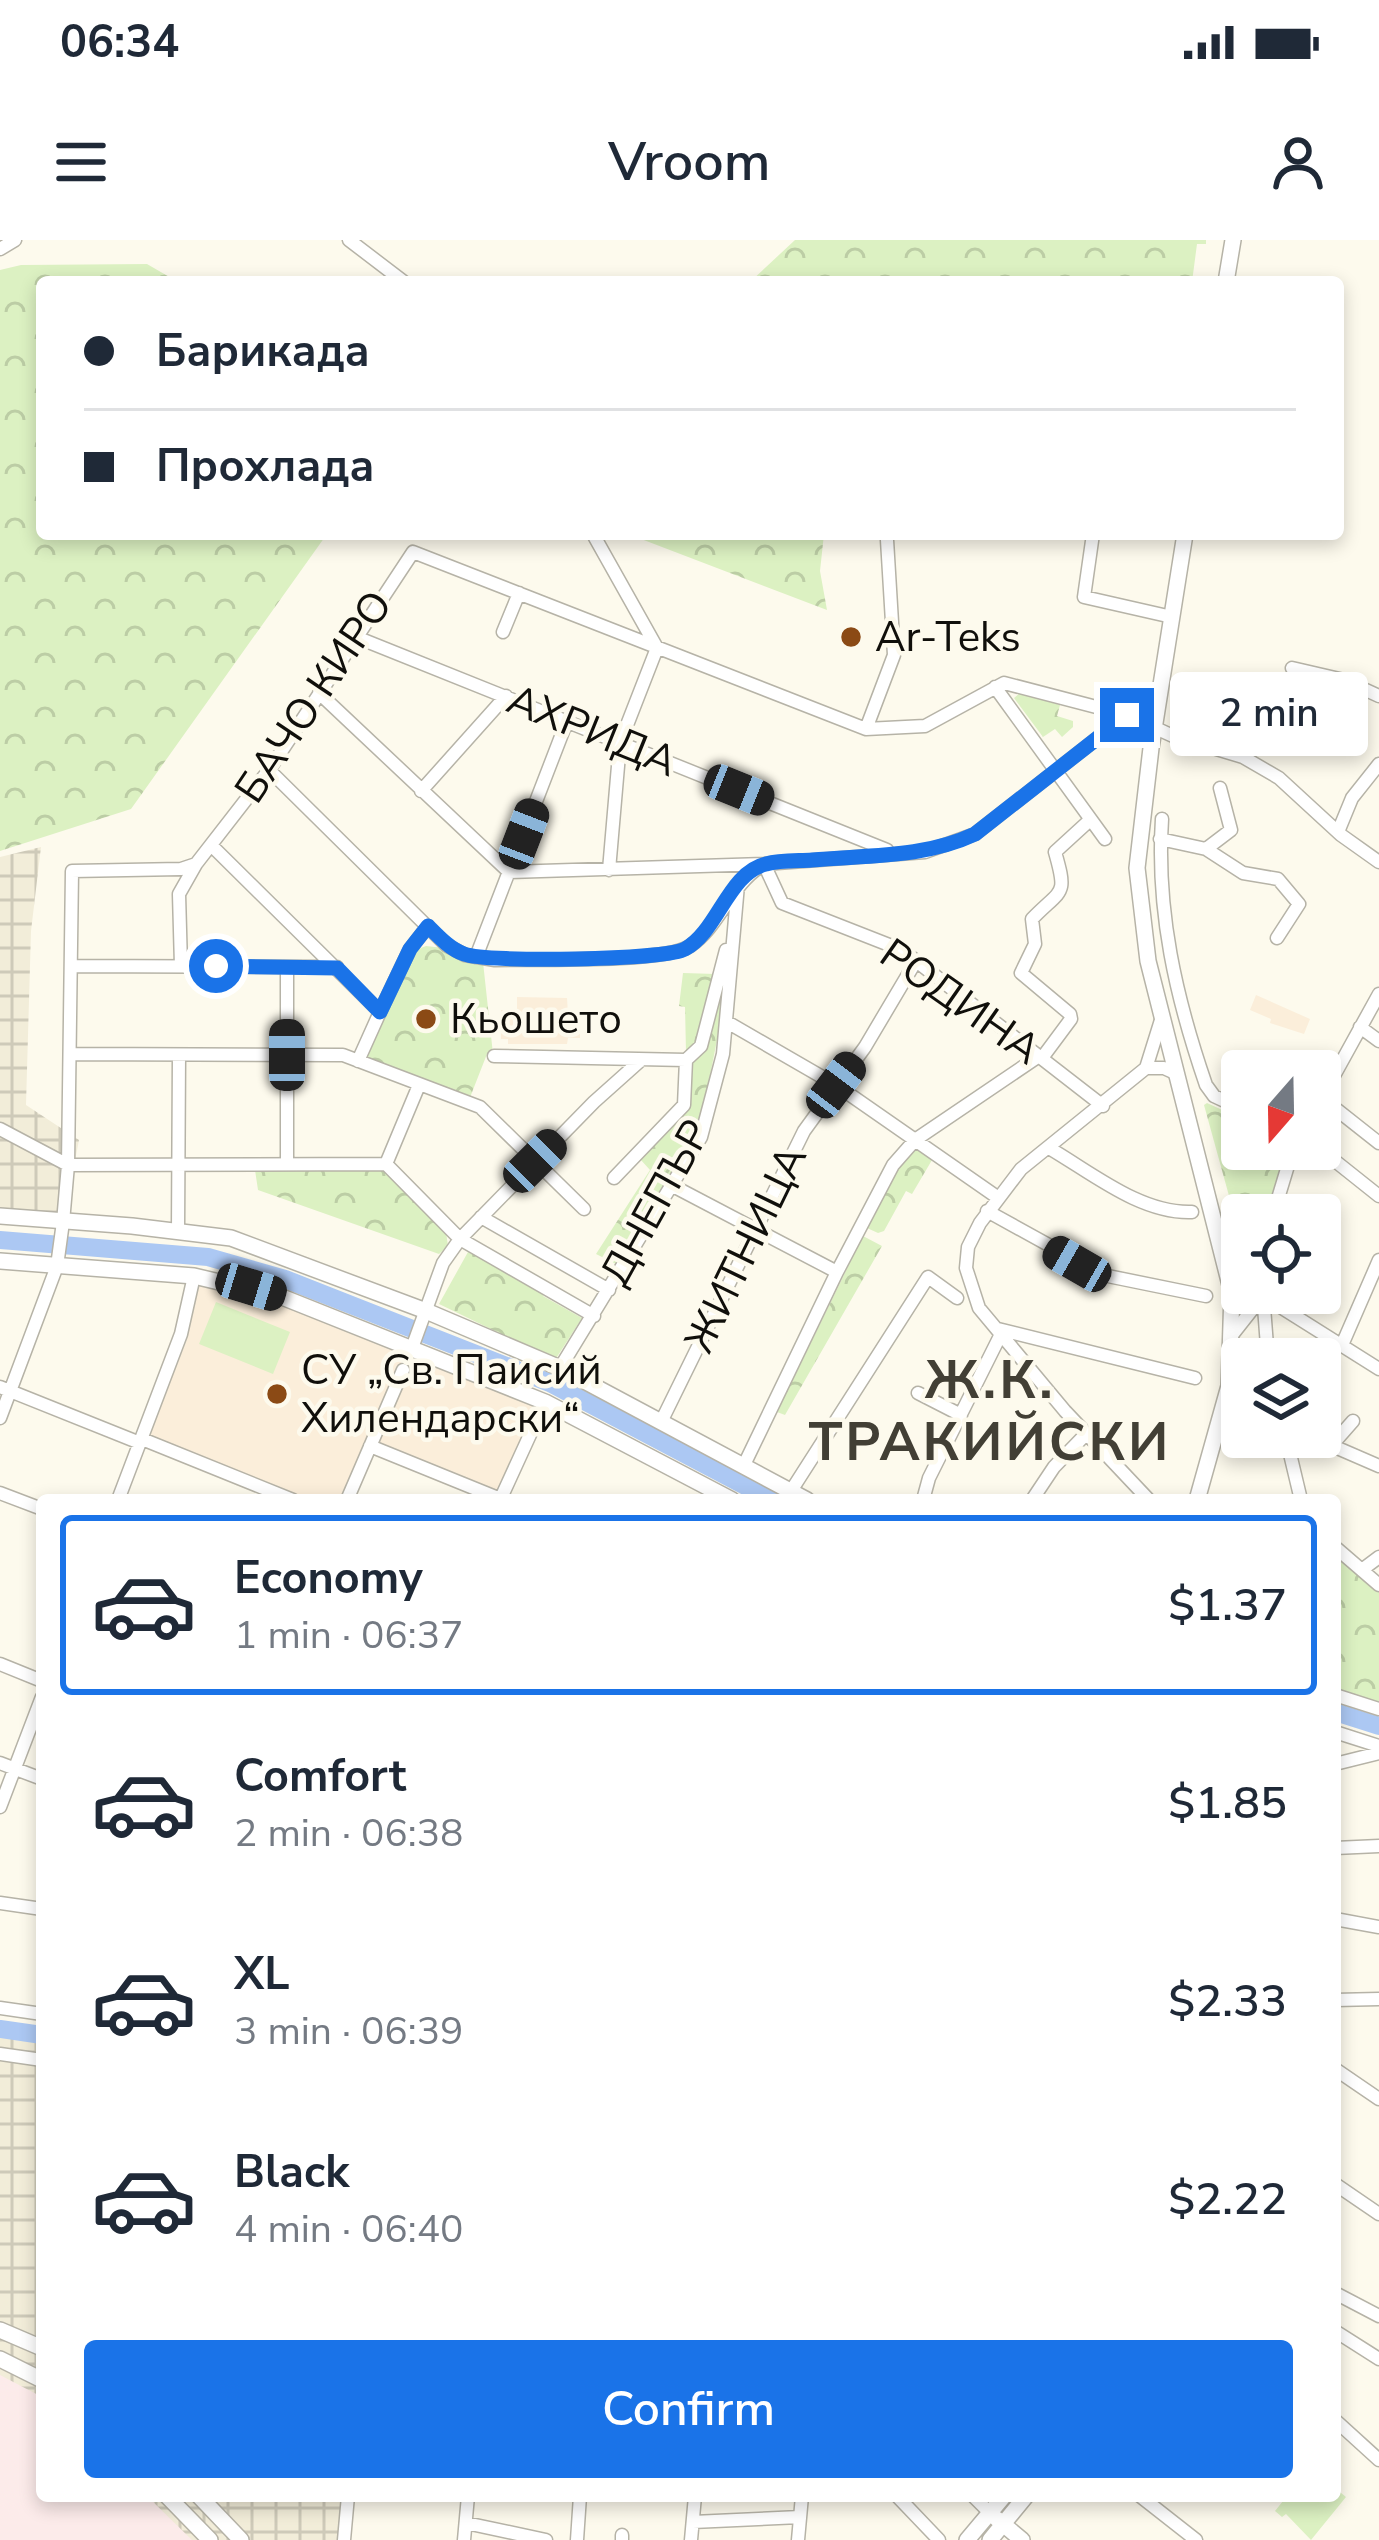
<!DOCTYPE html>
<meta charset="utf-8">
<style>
:root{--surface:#fff;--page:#f2f2f3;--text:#1f2937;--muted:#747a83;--line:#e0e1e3;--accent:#1a73e8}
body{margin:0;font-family:"Nunito Sans",sans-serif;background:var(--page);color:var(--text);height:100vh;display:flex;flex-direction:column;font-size:45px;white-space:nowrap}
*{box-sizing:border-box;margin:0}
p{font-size:39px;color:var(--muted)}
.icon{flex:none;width:66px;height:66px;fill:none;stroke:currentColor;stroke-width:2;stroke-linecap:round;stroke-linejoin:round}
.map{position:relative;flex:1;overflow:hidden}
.drawer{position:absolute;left:36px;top:1254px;width:1305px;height:1008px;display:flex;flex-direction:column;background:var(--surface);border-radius:12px;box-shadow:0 6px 18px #0003}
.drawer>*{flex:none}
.top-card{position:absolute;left:36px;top:36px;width:1308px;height:264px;border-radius:12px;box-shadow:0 6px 18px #0003;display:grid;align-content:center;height:264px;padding:0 48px;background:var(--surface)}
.needle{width:78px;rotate:200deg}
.tools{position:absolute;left:1221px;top:810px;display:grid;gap:24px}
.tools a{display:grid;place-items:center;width:120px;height:120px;border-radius:12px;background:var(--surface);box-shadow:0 6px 18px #0003;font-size:60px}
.end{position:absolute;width:54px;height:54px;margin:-27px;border:15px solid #1a73e8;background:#fff;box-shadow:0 0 0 6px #fff}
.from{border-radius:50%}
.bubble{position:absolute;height:84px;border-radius:12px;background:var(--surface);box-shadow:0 6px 18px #0003;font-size:39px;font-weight:600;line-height:84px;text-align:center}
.car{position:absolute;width:36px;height:72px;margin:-36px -18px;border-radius:15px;box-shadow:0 0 9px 3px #0007;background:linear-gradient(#222 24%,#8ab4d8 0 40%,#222 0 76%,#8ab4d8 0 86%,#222 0)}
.top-card b{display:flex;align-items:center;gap:42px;height:114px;font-size:45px}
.top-card b+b{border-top:3px solid var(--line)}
.top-card i{width:30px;height:30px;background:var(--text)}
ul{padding:21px 0 0;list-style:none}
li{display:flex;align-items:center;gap:36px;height:180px;margin:0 24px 18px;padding:0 24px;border:6px solid transparent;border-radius:12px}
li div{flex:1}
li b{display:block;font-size:45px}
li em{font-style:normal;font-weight:600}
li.on{border-color:var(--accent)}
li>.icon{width:108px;height:108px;stroke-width:1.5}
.cta{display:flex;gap:24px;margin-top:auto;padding:24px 48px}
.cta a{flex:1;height:138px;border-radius:12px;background:var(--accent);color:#fff;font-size:48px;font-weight:600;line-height:138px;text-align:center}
.status{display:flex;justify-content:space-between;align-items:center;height:84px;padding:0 60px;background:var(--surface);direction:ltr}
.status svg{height:33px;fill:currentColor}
header{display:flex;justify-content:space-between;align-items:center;height:156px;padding:0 48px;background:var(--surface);font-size:54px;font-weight:600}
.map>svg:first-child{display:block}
.industrial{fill:url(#industrial-grid)}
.education{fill:#fbeeda}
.medical{fill:#fcebea}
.forest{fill:url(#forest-crowns)}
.pitch{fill:#dcf1c2}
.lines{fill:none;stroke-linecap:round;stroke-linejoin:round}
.river{stroke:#acc8f3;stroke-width:18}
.minor-casing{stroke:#b6b3a7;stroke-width:15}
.major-casing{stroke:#b6b3a7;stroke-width:18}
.minor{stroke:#fff;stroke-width:12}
.major{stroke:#fff;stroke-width:15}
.route{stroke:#1a73e8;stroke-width:15}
.poi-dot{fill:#8b4a15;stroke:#fdfaed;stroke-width:4.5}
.labels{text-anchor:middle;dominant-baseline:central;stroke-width:9;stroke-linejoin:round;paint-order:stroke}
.poi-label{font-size:42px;fill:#100f0b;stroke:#fdfaed;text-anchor:start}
.street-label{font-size:42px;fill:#100f0b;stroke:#fdfaed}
.district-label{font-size:54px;font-weight:bold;letter-spacing:3px;fill:#423f35;stroke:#fdfaed}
</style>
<div class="status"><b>06:34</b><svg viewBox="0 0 49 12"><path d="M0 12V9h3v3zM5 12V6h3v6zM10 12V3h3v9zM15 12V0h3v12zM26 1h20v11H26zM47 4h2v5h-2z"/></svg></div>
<header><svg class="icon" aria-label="menu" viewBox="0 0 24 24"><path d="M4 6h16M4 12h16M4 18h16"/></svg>Vroom<svg class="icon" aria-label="person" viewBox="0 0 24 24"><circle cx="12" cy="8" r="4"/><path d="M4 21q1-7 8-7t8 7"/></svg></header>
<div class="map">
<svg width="1379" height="2300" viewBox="0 0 1379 2300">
<defs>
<pattern id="industrial-grid" width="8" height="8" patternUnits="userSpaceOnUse" patternTransform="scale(3)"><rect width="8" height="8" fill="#f2edd9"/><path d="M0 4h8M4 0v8" fill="none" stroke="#cecab9"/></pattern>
<pattern id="forest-crowns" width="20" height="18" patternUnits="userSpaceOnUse" patternTransform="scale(3)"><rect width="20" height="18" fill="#dcf1c2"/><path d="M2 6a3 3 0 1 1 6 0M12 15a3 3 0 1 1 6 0" fill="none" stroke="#bccda5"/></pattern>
</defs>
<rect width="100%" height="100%" fill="#fdfaed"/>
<path class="industrial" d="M41 607 31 691 26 865 79 900 63 982 0 976V617Z
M0 1789 42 1797V2256H347L344 2300H0Z"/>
<path class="education" d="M1256 755 1310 779 1304 794 1270 783 1271 779 1250 770Z
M517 757 567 758 568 774 580 773V798H568L567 804H508V799H501V770H517Z
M199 1046 234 1048 290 1067 405 1113 345 1260H303L148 1196 186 1102Z
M415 1114 540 1164 500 1254 377 1204Z"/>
<path class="medical" d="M0 2135 42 2157V2256H147L192 2300H0Z"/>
<path class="forest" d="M795 0H1206V4H1197L1192 42H750Z
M147 24 178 42H42V294H327L131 569 0 611V30L21 25Z
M628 294H824L820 331 827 370Z
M1020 453 1060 465 1057 476 1073 481V487L1062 497 1055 489 1043 497 1014 458Z
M426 706 444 708 483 722 493 814H487L469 860 360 819 413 711Z
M727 715 717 800 700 887 616 1024 596 1014 650 930 640 919 690 868V819Z
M683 733 716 734 699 802 686 812 685 767 679 766Z
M1207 863 1242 879V909H1287L1269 975H1242V1003L1204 865Z
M916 908 932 920 912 954 906 951 884 991 878 993 867 988 899 927Z
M255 930H383L446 992 448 1006 439 1014 258 950Z
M863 996 882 1006 785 1175 777 1172Z
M468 1012 540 1046 545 1051 543 1056 582 1078 555 1120 439 1064Z
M1335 1307 1379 1350V1465L1335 1451Z"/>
<path class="pitch" d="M216 1062 290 1092 273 1134 199 1104Z
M1335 2248 1346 2257 1311 2300 1286 2274 1282 2277 1275 2271 1287 2256H1335Z"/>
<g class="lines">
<path class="river" d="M0 1000 208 1017 285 1039 550 1143 772 1260
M1335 1472 1379 1486
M0 1789 42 1795"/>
<g class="minor-casing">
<path id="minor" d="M349 0 404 42
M0 9 15 0
M593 294 657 408 620 503 609 630
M1093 294 1084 357 1172 377
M503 392 519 353
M356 397 887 610
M1292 428 1344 440 1379 456
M995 447 1105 599
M319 453 509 632 764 624 925 612 975 594 1127 475
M866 489 894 415 887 300
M269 530 446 705 465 715 495 720C533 719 665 723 690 706 721 685 730 644 764 624
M421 551 506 456
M1162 579C1156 671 1176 758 1206 845L1214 856 1242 869
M1338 592 1352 558 1379 524
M1160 599 1206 609 1243 633 1278 639 1299 664 1277 698
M212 606 380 772 358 821
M1206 609 1231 590 1220 548
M764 624 782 663 902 710 1103 866
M476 717 567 481
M71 726 337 727
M181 726 179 654 196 624
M380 772 410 709 428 686
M727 782 836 845 997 957
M1360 787 1379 801
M71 814 343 815 480 867 584 969
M494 816 686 820 701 806 726 710
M1042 818 1071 779 1070 774 1021 733 1035 704 1032 679C1062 648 1068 657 1055 612L1090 580
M1146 828 1161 780
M1322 858 1379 903
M1320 861 1379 754
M0 889 68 925 386 924 460 999 594 1076
M1049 908C1092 933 1141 974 1192 972
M1320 909 1379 956
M287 924V727
M386 924 419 845
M614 938 684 865 686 820
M673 946 837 1032
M987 971 1103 1035 1206 1056
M1273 975 1293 909
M481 977 609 1050
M178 990 179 815
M1232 1053 1263 1056 1379 1129
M1263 1054 1268 1119
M998 1089 1195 1138
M1232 1095 1262 1057
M1342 1105 1379 1020
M412 1108 443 1023 460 999 594 862 641 820
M560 1128 701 897 723 814 738 645
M0 1147 140 1203
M918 1153 961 1175
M0 1178 57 1026 63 982 68 925 72 631 181 629 196 624 269 530 413 312 866 489 925 486 1004 443 1127 475 1173 496 1243 517 1279 538 1341 595 1379 622
M662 1180 804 891 865 807 916 721
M1286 1197 1301 1260
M1312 1197 1379 1226
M142 1199 293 1260
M370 1206 503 1260
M1331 1206 1353 1181
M744 1225 837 1032 893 925 915 900 1039 816
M791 1251 928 1037 957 1058
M0 1253 42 1269
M501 1258 545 1162
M118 1260 181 1094 194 1036
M347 1260 403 1130
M923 1260 929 1238 1001 1094
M1032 1260 1054 1227 1086 1194
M1149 1260 1065 1171 979 1068 966 1028 968 1007 980 983 1021 929 1146 828H1164L1175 833
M1335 1307 1379 1345
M1363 1329 1379 1317
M0 1424 42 1441
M1335 1455 1379 1469
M1335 1492 1379 1506
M0 1523 42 1539
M1335 1524 1379 1513
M0 1567 42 1457
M1335 1608 1379 1606
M0 1663 42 1669
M1335 1679 1379 1687
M1335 1760 1379 1759
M0 1768 42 1774
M0 1814 42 1820
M1335 1829 1379 1859
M1335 1944 1379 1974
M1335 2053 1379 2076
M1335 2091 1379 2119
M1335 2180 1379 2220
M897 2256 939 2300
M973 2256 990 2273
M1140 2256 1196 2300
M693 2282 800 2277
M466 2283 546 2300
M344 2300 348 2256
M464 2300 468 2256
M577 2300 580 2256
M622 2300V2295
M691 2300 695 2256
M798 2300 802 2256"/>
</g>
<g class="major-casing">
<path id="major" d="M1226 42 1233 0
M1185 294 1151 508 1137 628 1148 721 1232 1053 1229 1146 1197 1260
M0 976 132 986 231 998 426 1071 560 1128 807 1260
M0 1021 194 1036 282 1057 545 1162 732 1260
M0 2090 42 2108
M0 2119 42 2140
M167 2256 210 2300
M199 2256 241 2300
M997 2279 1022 2300
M967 2300 1004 2256
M990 2300 1026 2256"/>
</g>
<use href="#minor" class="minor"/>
<use href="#major" class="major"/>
</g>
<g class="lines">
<path class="route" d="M216 726 337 728 380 772 410 709 428 686C439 697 450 709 464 714 488 723 665 720 685 709 718 691 728 633 766 624 780 620 798 621 812 620 867 615 924 618 975 594L1127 475"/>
</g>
<g class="poi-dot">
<circle cx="851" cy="397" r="12"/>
<circle cx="426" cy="779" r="12"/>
<circle cx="277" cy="1154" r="12"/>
</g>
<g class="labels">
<g class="poi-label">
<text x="875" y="397">Ar-Teks</text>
<text x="450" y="779">Кьошето</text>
<text x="301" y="1130">СУ „Св. Паисий<tspan x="301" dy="48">Хилендарски“</tspan></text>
</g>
<g class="street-label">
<text transform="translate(314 457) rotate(-56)">БАЧО КИРО</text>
<text transform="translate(592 491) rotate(22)">АХРИДА</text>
<text transform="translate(960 762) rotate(35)">РОДИНА</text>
<text transform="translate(656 963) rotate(-61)">ДНЕПЪР</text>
<text transform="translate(746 1009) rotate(-64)">ЖИТНИЦА</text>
</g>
<g class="district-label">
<text x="990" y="1140">Ж.К.<tspan x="990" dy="62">ТРАКИЙСКИ</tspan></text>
</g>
</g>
</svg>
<div class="tools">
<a><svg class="needle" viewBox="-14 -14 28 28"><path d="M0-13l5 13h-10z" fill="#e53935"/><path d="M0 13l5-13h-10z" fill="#747a83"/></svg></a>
<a><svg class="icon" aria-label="locate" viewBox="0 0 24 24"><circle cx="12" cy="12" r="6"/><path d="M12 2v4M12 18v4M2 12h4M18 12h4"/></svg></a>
<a><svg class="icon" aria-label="layers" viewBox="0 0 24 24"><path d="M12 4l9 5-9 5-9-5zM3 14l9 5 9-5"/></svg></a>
</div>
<i class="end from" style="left:216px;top:726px"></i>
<i class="end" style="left:1127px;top:475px"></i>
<div class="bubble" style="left:1170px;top:432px;width:198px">2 min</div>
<i class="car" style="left:739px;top:550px;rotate:112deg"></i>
<i class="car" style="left:524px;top:594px;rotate:21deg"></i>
<i class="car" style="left:287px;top:815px;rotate:0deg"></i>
<i class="car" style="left:836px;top:845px;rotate:37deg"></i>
<i class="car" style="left:535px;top:921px;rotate:45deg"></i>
<i class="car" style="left:1077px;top:1024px;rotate:300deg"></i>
<i class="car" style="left:251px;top:1047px;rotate:107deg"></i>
<div class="top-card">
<b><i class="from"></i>Барикада</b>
<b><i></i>Прохлада</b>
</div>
<section class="drawer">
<ul>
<li class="on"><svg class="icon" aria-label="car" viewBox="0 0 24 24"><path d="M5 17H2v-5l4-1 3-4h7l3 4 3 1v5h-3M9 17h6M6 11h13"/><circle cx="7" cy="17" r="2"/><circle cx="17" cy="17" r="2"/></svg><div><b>Economy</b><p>1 min · 06:37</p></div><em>$1.37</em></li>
<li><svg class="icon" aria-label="car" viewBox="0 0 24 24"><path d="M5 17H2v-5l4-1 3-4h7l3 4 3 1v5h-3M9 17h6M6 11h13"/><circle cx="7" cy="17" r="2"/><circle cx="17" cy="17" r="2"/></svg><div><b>Comfort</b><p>2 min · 06:38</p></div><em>$1.85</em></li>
<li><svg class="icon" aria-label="car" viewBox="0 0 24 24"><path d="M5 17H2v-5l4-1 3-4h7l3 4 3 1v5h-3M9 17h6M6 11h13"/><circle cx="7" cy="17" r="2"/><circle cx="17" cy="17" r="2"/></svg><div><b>XL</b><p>3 min · 06:39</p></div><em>$2.33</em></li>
<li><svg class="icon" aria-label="car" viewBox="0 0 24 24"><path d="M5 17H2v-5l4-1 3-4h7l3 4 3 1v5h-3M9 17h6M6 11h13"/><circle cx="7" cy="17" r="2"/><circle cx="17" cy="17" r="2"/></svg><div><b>Black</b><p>4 min · 06:40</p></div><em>$2.22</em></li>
</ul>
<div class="cta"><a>Confirm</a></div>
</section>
</div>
